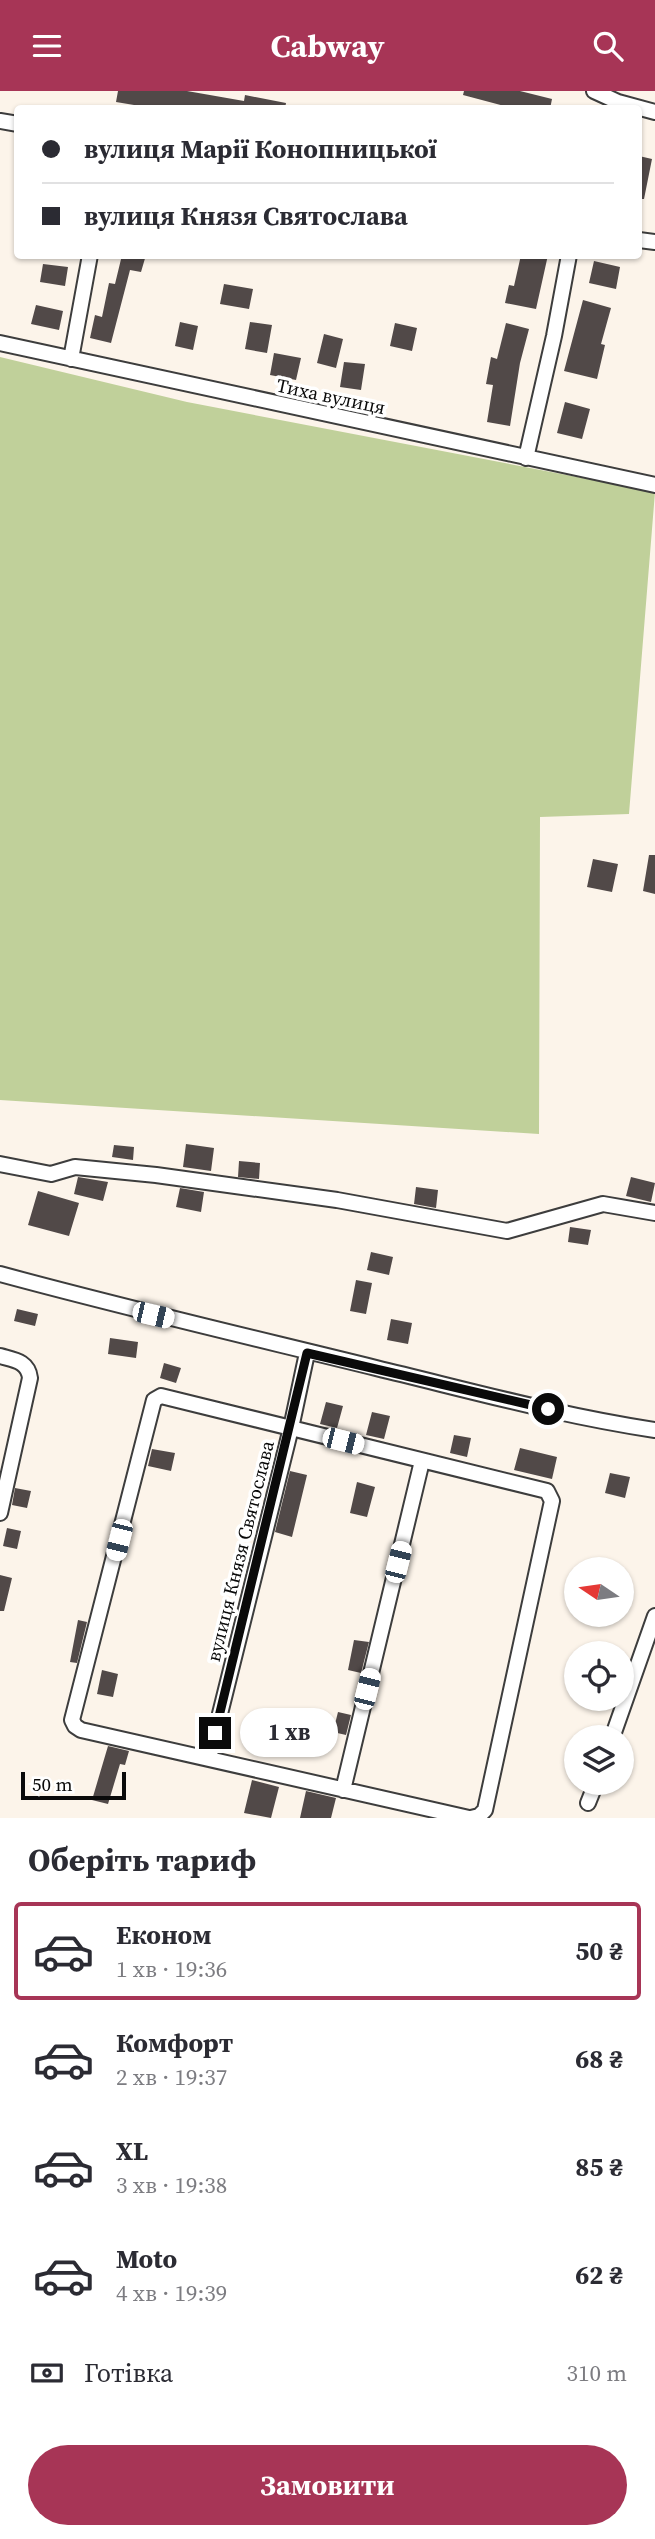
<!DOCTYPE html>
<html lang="uk">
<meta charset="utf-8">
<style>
:root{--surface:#fff;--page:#f7f7f7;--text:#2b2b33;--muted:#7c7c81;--line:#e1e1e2;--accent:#a73556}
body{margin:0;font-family:"Source Serif 4",serif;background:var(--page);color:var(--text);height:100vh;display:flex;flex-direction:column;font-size:26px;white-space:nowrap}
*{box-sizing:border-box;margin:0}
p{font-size:23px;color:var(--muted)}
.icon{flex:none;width:38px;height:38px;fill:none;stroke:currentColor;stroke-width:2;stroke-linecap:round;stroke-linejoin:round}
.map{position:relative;height:1727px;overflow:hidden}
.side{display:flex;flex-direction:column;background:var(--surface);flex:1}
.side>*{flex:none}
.hud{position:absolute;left:14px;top:14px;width:628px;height:154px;border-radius:7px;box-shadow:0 2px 5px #0004;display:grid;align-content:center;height:154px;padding:0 28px;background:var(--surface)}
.needle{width:46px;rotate:283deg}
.fabs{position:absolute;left:564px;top:1466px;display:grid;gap:14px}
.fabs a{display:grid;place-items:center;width:70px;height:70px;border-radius:50%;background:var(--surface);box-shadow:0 2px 5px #0004;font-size:35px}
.scale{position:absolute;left:21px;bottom:18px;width:105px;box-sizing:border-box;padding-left:7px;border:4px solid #0a0a0a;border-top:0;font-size:19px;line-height:24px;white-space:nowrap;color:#0a0a0a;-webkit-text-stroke:5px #fff;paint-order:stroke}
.end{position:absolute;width:32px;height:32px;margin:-16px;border:9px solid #0a0a0a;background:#fff;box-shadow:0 0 0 4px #fff}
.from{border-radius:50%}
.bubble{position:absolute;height:49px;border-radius:24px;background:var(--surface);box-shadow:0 2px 5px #0004;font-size:23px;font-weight:700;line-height:49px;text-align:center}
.car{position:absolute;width:21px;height:42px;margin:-21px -10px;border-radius:9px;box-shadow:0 0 5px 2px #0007;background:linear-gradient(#fff 24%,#345 0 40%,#fff 0 76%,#345 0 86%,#fff 0)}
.hud b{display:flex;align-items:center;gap:24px;height:66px;font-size:26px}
.hud b+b{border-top:2px solid var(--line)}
.hud i{width:18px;height:18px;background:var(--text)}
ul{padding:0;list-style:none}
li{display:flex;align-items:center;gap:21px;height:98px;margin:0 14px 10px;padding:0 14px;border:4px solid transparent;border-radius:7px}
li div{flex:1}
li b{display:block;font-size:26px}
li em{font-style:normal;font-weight:700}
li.active{border-color:var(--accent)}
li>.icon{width:63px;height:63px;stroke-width:1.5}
h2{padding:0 28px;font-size:32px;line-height:84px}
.pay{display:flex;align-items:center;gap:18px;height:77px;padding:0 28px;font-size:26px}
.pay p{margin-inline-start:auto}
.action{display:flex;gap:14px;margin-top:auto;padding:14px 28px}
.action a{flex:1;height:80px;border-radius:42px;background:var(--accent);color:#fff;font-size:28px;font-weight:700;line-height:80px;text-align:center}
header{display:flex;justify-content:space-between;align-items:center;height:91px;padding:0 28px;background:var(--accent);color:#fff;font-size:32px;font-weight:700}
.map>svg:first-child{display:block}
.forest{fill:#c0d09a}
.building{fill:#514948}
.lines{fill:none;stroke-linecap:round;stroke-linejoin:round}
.minor-casing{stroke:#3d3d3d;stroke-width:18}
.minor{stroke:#fff;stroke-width:14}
.route{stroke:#0a0a0a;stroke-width:9}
.labels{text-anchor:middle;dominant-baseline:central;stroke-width:7;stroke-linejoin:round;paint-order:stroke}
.street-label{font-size:19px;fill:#0a0a0a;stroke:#fff}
</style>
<header><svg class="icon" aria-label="menu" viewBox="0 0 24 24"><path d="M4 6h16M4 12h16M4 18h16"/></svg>Cabway<svg class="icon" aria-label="search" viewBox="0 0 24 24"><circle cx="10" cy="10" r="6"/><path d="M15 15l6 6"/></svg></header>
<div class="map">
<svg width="655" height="1727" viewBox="0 0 655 1727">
<rect width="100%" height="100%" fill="#fcf4ea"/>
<path class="forest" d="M0 266 187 311 655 401 629 723 540 726 539 1043 0 1009Z"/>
<path class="building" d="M118 0H187L244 10 245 4 286 12 285 18H158L116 11Z
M464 0H520L552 8 550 18H516L463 4Z
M639 65 652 68 644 108H639Z
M122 164H146L141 181 130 179 111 252 90 247 95 224 102 226 109 192 115 193Z
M521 164H548L536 218 505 212 509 194 514 195Z
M594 170 620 176 616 198 589 192Z
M43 173 68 176 65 195 40 191Z
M224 193 253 198 249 218 220 213Z
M583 209 611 217 601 253 605 254 597 288 564 280Z
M36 214 63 220 59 239 31 233Z
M180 231 198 235 193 259 175 255Z
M250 231 272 234 267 262 245 258Z
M395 232 417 237 412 260 390 255Z
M506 232 529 238 520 272 510 335 487 331 493 294 486 293 491 266 497 268Z
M324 243 343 248 336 277 317 272Z
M274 262 301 267 296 289 270 284Z
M344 271 365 273 361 299 340 296Z
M565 311 590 318 582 348 557 342Z
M649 764H655V803L643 800Z
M593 768 618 773 612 801 587 796Z
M186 1053 214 1057 211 1080 183 1076Z
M114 1054 134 1056 133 1069 112 1066Z
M239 1070 260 1072 259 1088 238 1086Z
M78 1086 108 1091 103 1110 74 1103Z
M631 1086 655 1092 651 1111 626 1105Z
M416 1096 438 1099 436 1117 414 1113Z
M180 1097 204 1101 201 1121 176 1116Z
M38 1100 79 1112 69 1145 28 1134Z
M570 1136 591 1139 588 1154 568 1151Z
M371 1161 393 1166 389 1184 367 1179Z
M356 1189 372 1192 366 1223 350 1220Z
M17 1218 38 1223 35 1235 14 1230Z
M391 1228 412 1232 408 1253 387 1249Z
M110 1247 138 1251 136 1267 108 1263Z
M164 1272 181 1277 176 1292 160 1287Z
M326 1311 343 1315 337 1337 320 1333Z
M372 1321 390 1325 384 1348 366 1344Z
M454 1344 471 1347 467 1366 450 1362Z
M520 1357 557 1366 552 1388 514 1379Z
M152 1358 175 1362 171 1380 148 1375Z
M290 1380 307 1384 292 1446 275 1441Z
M610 1382 630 1386 625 1407 605 1402Z
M357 1391 375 1396 367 1426 350 1422Z
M15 1397 31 1400 27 1417 12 1414Z
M7 1437 21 1440 17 1458 3 1455Z
M0 1484 12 1487 4 1520H0Z
M78 1529 87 1531 77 1572 70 1571Z
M354 1549 369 1551 361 1582 348 1579Z
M102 1579 118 1583 113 1606 97 1603Z
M338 1621 351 1624 346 1644 333 1641Z
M108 1655 129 1660 125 1674 120 1673 108 1713 92 1709Z
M252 1689 279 1696 271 1727 244 1722Z
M306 1700 336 1707 331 1727H300Z"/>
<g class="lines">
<g class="minor-casing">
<path id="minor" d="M594 0 618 11 655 21
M0 30 18 33
M639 149 655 151
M0 252 655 394
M71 268 90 164
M526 367 554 245 569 164
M0 1073 51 1083 75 1076 156 1084 337 1109 507 1140 603 1113 655 1122
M0 1183C125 1217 250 1246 376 1277 468 1299 561 1325 655 1339
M0 1265C14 1269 28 1270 30 1287L0 1422
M612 1647 655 1525
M209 1667 291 1337 307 1262
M343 1699 422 1370
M588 1712 596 1692
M469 1727 81 1639 75 1635 72 1629 154 1309 161 1305 547 1400 552 1410 485 1719 479 1725 471 1727"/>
</g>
<use href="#minor" class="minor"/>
</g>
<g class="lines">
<path class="route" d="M215 1642 307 1262 548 1318"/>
</g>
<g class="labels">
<g class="street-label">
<text transform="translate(331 305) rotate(12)">Тиха вулиця</text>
<text transform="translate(240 1460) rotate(-76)">вулиця Князя Святослава</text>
</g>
</g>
</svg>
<div class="fabs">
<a><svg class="needle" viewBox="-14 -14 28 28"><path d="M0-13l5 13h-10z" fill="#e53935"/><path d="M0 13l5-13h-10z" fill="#7c7c81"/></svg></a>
<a><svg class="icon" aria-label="locate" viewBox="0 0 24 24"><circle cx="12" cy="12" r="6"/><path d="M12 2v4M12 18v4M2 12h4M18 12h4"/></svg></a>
<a><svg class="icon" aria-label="layers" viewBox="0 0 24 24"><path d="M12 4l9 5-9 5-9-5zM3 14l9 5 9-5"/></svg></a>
</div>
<div class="scale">50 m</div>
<i class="end from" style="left:548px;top:1318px"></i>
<i class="end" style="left:215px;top:1642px"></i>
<div class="bubble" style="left:240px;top:1617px;width:98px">1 хв</div>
<i class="car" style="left:153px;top:1224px;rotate:103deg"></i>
<i class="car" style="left:343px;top:1350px;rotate:104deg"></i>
<i class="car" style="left:119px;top:1449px;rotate:194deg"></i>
<i class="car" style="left:398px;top:1471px;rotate:14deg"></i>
<i class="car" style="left:367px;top:1598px;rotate:14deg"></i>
<div class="hud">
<b><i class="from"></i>вулиця Марії Конопницької</b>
<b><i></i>вулиця Князя Святослава</b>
</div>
</div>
<section class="side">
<h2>Оберіть тариф</h2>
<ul>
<li class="active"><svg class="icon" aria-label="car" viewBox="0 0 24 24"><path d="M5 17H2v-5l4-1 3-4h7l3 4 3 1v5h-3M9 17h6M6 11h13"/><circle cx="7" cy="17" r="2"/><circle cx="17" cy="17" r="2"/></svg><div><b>Економ</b><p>1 хв · 19:36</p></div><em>50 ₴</em></li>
<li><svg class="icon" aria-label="car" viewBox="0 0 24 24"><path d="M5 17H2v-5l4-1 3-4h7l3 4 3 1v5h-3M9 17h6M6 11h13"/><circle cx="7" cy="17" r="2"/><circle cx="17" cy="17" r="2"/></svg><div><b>Комфорт</b><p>2 хв · 19:37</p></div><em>68 ₴</em></li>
<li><svg class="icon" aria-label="car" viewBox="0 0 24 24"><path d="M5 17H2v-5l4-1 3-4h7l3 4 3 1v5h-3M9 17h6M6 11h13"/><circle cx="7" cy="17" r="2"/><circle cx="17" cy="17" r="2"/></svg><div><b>XL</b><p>3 хв · 19:38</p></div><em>85 ₴</em></li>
<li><svg class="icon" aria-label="car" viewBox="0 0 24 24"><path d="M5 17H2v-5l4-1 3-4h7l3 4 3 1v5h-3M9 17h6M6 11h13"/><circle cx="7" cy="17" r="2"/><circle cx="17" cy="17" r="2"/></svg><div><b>Moto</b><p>4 хв · 19:39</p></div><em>62 ₴</em></li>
</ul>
<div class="pay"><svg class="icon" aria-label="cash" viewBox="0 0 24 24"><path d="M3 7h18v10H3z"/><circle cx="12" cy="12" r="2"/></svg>Готівка<p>310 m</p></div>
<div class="action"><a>Замовити</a></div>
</section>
